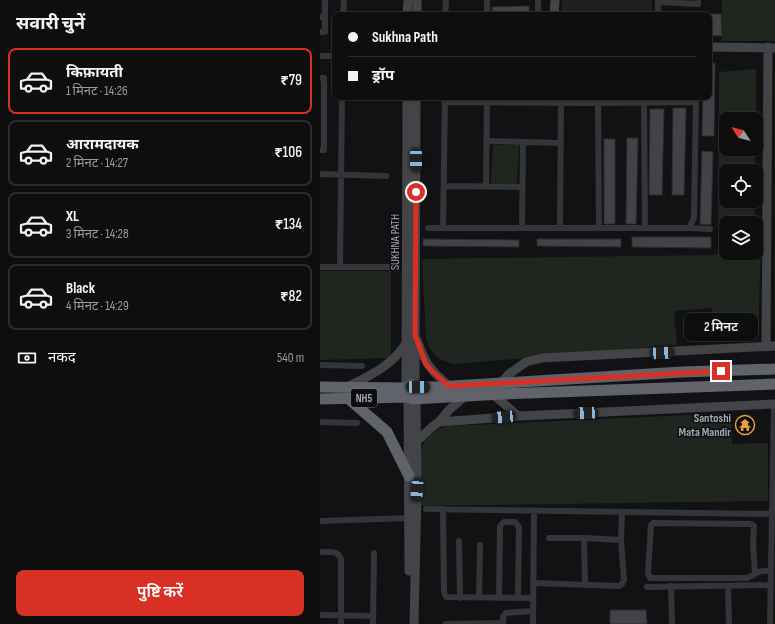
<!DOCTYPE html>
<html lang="hi">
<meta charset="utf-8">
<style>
:root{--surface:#0e0e0f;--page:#171718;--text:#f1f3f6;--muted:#9b9c9e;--line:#2e2e2f;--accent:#d93025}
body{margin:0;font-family:"Sofia Sans Condensed","Noto Sans Devanagari",sans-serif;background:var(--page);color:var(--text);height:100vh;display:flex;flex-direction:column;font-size:15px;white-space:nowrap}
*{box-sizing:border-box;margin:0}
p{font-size:13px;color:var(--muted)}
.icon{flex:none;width:22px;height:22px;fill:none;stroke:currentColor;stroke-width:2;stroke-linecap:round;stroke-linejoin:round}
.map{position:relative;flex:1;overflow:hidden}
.panel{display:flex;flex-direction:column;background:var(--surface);width:320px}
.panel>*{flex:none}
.guide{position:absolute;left:12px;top:12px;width:380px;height:88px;border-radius:8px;box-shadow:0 1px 3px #0004,0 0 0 1px var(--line);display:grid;align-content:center;height:88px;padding:0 16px;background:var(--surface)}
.needle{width:26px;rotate:306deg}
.buttons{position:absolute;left:399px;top:112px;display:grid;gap:8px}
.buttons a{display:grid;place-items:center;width:44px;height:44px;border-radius:8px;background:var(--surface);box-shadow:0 1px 3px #0004,0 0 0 1px var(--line);font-size:20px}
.end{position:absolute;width:18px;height:18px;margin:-9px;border:5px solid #d93025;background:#fff;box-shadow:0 0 0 2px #fff}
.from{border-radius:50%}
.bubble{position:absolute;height:28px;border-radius:8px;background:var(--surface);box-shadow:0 1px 3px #0004,0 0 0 1px var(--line);font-size:13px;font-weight:600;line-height:28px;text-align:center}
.car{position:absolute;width:12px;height:24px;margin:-12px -6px;border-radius:5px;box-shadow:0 0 3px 1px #0007;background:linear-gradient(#222 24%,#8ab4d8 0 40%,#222 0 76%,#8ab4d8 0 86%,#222 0)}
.guide b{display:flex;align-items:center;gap:14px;height:38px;font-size:15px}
.guide b+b{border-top:1px solid var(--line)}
.guide i{width:10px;height:10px;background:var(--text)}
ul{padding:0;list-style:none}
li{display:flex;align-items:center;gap:12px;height:66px;margin:0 8px 6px;padding:0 8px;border:2px solid var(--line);border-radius:8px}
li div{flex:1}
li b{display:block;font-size:15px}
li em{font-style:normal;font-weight:600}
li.on{border-color:var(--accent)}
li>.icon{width:36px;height:36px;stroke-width:1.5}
h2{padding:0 16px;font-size:18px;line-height:48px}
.pay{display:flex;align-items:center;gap:10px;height:44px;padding:0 16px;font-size:15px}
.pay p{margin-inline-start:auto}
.button{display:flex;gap:8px;margin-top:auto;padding:8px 16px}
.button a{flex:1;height:46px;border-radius:8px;background:var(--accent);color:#fff;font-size:16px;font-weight:600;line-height:46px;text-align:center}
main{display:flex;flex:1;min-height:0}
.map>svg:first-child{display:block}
.built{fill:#1e1f21}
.green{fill:#1f261f}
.building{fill:#414347;stroke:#2c2d30}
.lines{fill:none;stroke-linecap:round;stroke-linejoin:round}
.street{stroke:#343538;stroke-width:6}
.secondary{stroke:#424448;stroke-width:9}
.highway{stroke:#606369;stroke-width:11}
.route{stroke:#d93025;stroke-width:5}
.labels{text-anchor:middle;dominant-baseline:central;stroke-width:3;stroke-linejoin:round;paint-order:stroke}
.shield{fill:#0d0d0f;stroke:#777b82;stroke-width:1}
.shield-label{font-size:11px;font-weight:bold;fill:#a5aab3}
.street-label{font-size:12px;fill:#a5aab3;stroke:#0d0d0f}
.poi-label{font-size:12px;font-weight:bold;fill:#a5aab3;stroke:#0d0d0f;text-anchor:end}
</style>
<main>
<section class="panel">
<h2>सवारी चुनें</h2>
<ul>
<li class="on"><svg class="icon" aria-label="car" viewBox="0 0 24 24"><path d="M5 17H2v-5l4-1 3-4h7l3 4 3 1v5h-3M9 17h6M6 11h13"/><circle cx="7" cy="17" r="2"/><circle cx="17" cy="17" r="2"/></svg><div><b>किफ़ायती</b><p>1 मिनट · 14:26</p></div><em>₹79</em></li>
<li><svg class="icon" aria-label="car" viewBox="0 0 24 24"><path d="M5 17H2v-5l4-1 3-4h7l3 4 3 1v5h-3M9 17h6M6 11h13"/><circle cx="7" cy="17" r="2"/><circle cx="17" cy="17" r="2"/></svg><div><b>आरामदायक</b><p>2 मिनट · 14:27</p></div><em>₹106</em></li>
<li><svg class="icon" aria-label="car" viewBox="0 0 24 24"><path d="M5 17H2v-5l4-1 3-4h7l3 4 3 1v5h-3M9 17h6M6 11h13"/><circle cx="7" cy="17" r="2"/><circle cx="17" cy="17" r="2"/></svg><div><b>XL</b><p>3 मिनट · 14:28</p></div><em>₹134</em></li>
<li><svg class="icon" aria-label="car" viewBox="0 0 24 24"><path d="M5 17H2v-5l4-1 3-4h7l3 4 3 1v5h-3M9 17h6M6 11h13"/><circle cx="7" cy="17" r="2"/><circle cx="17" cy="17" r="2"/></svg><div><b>Black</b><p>4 मिनट · 14:29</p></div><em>₹82</em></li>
</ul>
<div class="pay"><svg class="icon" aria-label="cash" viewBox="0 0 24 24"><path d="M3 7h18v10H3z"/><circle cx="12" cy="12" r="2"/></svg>नकद<p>540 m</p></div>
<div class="button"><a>पुष्टि करें</a></div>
</section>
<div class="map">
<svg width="455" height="624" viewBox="0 0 455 624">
<rect width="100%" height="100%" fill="#121214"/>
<path class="built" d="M242 0H332V15H242Z"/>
<path class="green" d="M402 0H455V41H402Z
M436 69V119H406V149H435V171H406V201H435L434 223H406V233H398L399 72Z
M173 145H199L197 184 171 183Z
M441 245 438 338 395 342 392 308 354 311 357 345 135 364C120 362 111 354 106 339L102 259 393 255 406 252 436 253V246Z
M0 271H71V358L0 360Z
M411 413 412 444 448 443V501L99 506C99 494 98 455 102 447 106 436 117 429 128 426Z"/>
<path class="building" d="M209 6V14H172V7Z
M389 14H401L402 36 389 35Z
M389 63H395L394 136H382L383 97H389Z
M353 108H366L364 195H352Z
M330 109H344L342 195H329Z
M307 138H318L316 224H306Z
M284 139H295V224H284Z
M382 151 393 152 391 225 380 224Z
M312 237H391V248L312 247Z
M103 239 199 240V247L103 246Z
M217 239H301V247L217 246Z
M290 610H326L327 624H290Z"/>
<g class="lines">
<path class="street" d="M167 0V15
M218 0V15
M338 2 378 4V0
M23 15 24 0
M125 15 126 0
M338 15V0
M0 17H5V32H0
M5 17V0
M0 56H15
M0 78H4V150H0
M278 97 279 228
M124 102 278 103 376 102
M324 102 325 227
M167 141 241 143
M0 174 66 176
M124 186 202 187
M166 186 167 102
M240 227 241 102
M108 228H369L374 218 376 97
M123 228 125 97
M202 228 203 142
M369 228 390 229
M0 267H70
M20 267 22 97
M0 365 42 366
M0 422 37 423
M106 509 452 514
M123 509 124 592 126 597 213 598
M0 521 89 518
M229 538H264
M139 541 140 598
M0 552C8 552 18 550 21 559V624
M435 574 433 543 434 526 431 524 333 523 331 525 328 573 330 578H427C438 574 436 570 450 571
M213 583 299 586 302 584 304 580 301 540 302 512
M265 584 264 538 301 540
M351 586 352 624
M408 586 409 624
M327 587 450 585
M159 598 160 545
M179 598 180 526 184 522H195L199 527 198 598
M0 615 53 616
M53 624 54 553
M126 624 183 623
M183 624V617L186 613 213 611
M213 624 214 511
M450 624 454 404"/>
<path class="secondary" d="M87 15 88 0
M97 15V0
M234 15 235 0
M389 47 455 48
M97 340C105 363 110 370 129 386
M446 347 448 47
M181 383 189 374 206 362 222 358 455 346
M95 385 96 97
M27 387C51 375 72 366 87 342
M86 388 87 97
M173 394 198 416
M88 398 89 571
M119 422 129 410 145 396
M96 442 112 427 119 422 200 416 455 404
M94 624 97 490 96 398"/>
<path class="highway" d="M0 387 86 388 91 384 98 387H117L362 372 455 369
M86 388 85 395 87 397 92 399 183 394 455 384
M0 399 87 397
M29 399 67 432 89 476"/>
</g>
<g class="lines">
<path class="route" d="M96 192 95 335 106 364 112 371 129 386 401 371"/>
</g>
<defs>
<g id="temple-ring" transform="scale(1)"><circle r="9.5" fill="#0d0d0f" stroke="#e3a03b" stroke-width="1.5"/><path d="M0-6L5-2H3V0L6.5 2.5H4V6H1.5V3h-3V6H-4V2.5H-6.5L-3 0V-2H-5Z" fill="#e3a03b"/></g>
</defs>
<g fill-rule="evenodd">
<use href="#temple-ring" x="425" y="425"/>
</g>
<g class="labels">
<rect class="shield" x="31" y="389" width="26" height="18" rx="3"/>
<g class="shield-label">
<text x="44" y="398">NH5</text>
</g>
<g class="street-label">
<text transform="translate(75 242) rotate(-90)">SUKHNA PATH</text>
</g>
<g class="poi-label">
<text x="411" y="418">Santoshi<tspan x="411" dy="14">Mata Mandir</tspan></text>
</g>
</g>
</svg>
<div class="buttons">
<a><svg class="needle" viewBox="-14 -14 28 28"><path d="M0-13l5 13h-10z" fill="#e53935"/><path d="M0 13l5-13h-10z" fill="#9b9c9e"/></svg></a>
<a><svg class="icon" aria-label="locate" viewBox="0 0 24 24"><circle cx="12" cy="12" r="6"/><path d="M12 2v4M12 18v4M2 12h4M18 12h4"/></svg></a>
<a><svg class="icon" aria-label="layers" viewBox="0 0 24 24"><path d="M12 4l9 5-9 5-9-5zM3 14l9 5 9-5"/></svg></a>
</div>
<i class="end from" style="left:96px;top:192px"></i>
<i class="end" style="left:401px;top:371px"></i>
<div class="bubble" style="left:364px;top:313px;width:74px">2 मिनट</div>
<i class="car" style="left:96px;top:160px;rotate:180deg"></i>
<i class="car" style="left:342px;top:353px;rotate:87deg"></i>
<i class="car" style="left:98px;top:387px;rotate:91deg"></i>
<i class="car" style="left:266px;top:413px;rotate:267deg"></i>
<i class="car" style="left:184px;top:417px;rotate:265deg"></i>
<i class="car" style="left:97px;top:490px;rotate:184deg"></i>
<div class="guide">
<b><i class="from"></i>Sukhna Path</b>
<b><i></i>ड्रॉप</b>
</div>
</div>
</main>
